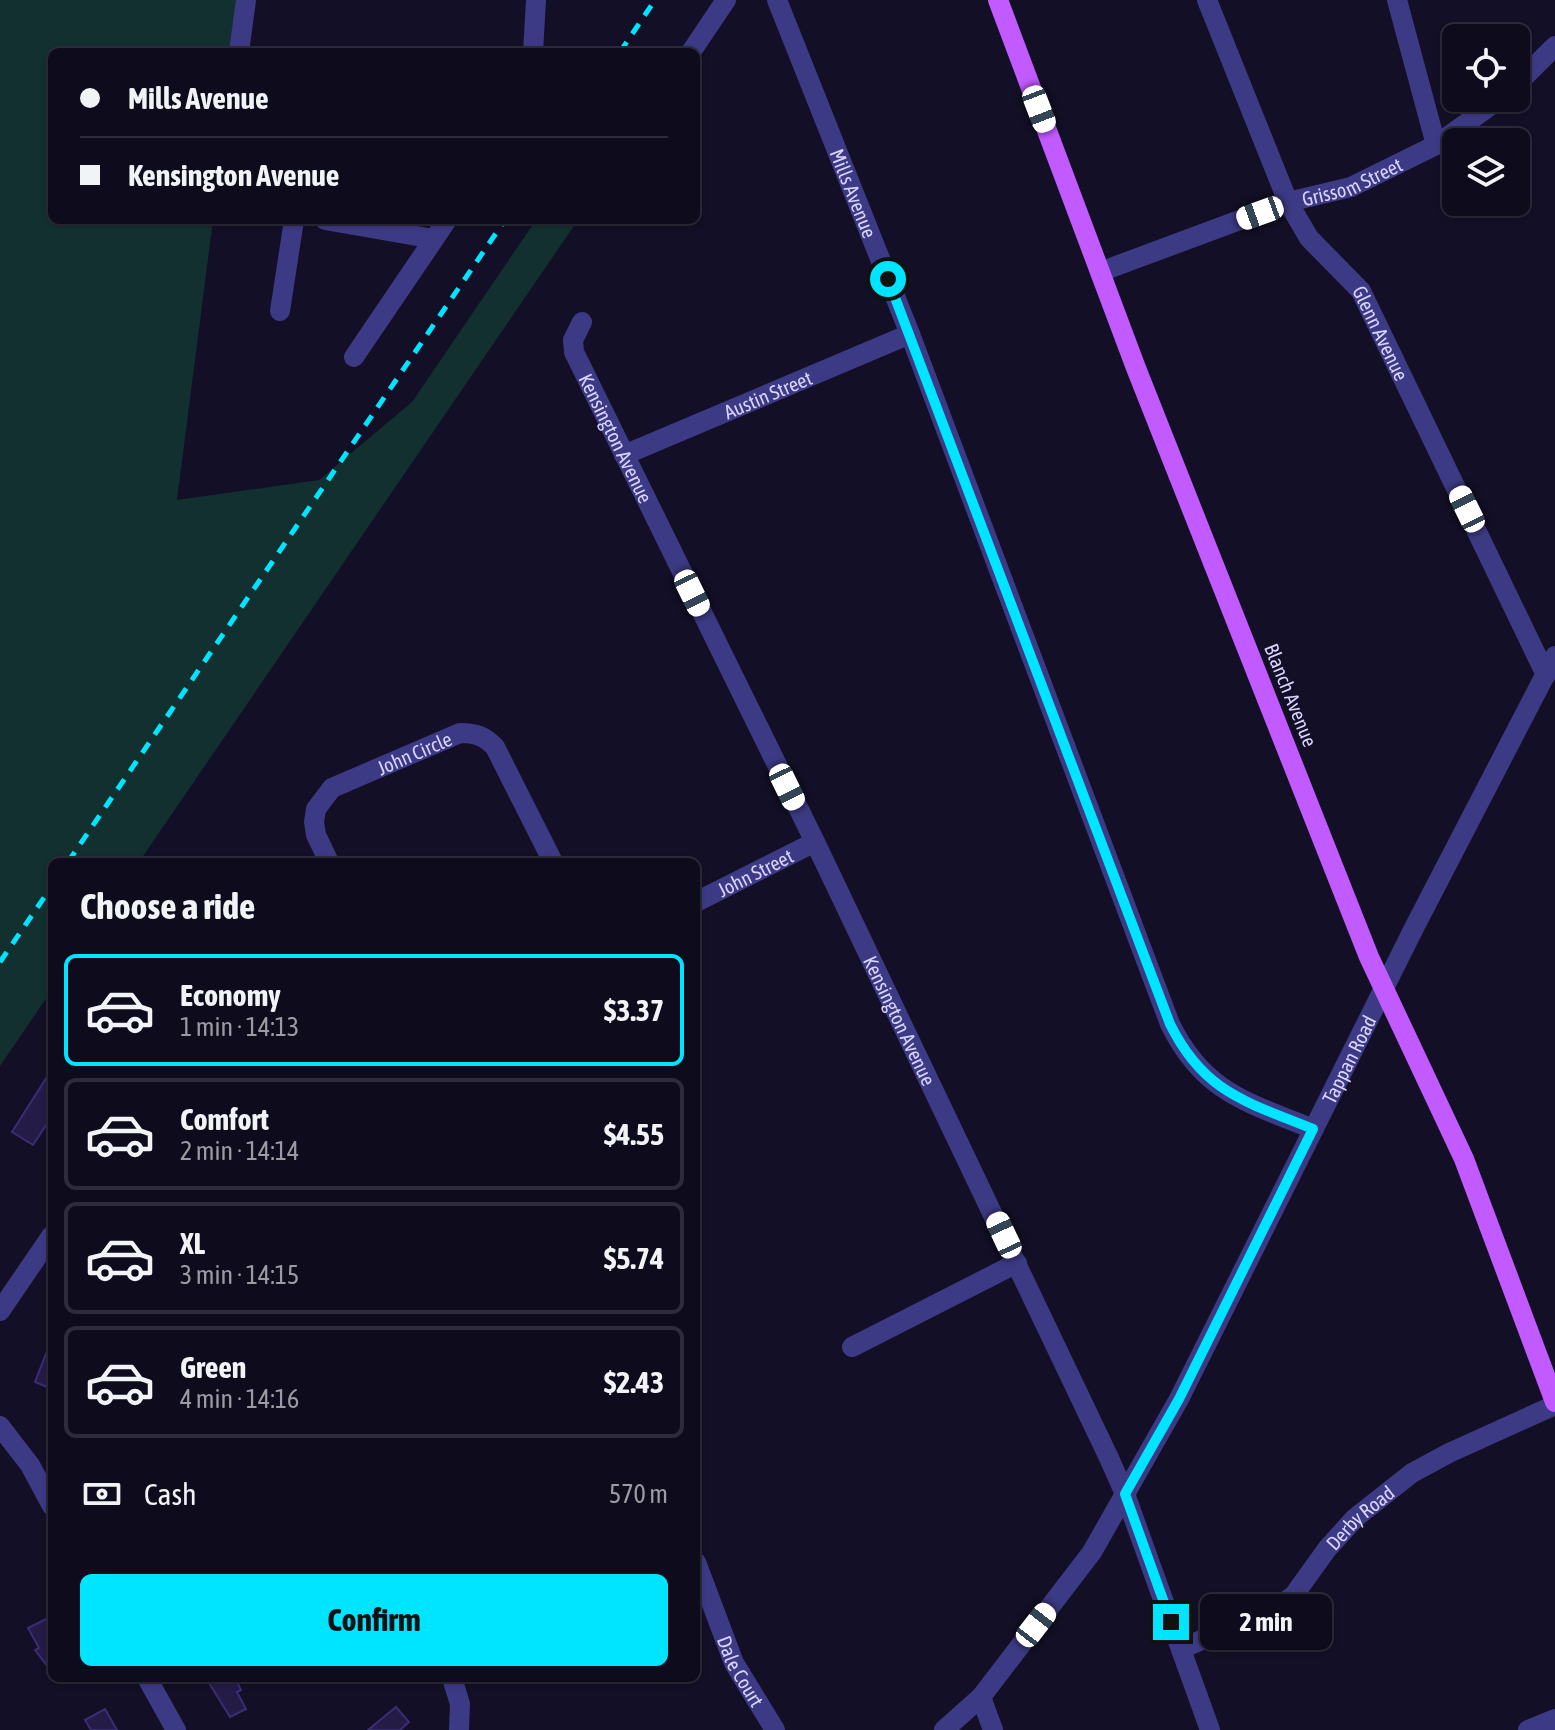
<!DOCTYPE html>
<meta charset="utf-8">
<style>
:root{--surface:#0e0b1c;--page:#1c1929;--text:#f1f3f6;--muted:#9b9ba3;--line:#2e2b3b;--accent:#00e5ff}
body{margin:0;font-family:"Asap Condensed",sans-serif;background:var(--page);color:var(--text);height:100vh;display:flex;flex-direction:column;font-size:30px;white-space:nowrap}
*{box-sizing:border-box;margin:0}
p{font-size:26px;color:var(--muted)}
.icon{flex:none;width:44px;height:44px;fill:none;stroke:currentColor;stroke-width:2;stroke-linecap:round;stroke-linejoin:round}
.map{position:relative;flex:1;overflow:hidden}
.panel{position:absolute;left:48px;top:858px;width:652px;height:824px;display:flex;flex-direction:column;background:var(--surface);border-radius:12px;box-shadow:0 2px 6px #0004,0 0 0 2px var(--line)}
.panel>*{flex:none}
.top-card{position:absolute;left:48px;top:48px;width:652px;height:176px;border-radius:12px;box-shadow:0 2px 6px #0004,0 0 0 2px var(--line);display:grid;align-content:center;height:176px;padding:0 32px;background:var(--surface)}
.tools{position:absolute;left:1442px;top:24px;display:grid;gap:16px}
.tools a{display:grid;place-items:center;width:88px;height:88px;border-radius:12px;background:var(--surface);box-shadow:0 2px 6px #0004,0 0 0 2px var(--line);font-size:40px}
.end{position:absolute;width:36px;height:36px;margin:-18px;border:10px solid #00e5ff;background:#111;box-shadow:0 0 0 4px #111}
.from{border-radius:50%}
.bubble{position:absolute;height:56px;border-radius:12px;background:var(--surface);box-shadow:0 2px 6px #0004,0 0 0 2px var(--line);font-size:26px;font-weight:700;line-height:56px;text-align:center}
.car{position:absolute;width:24px;height:48px;margin:-24px -12px;border-radius:10px;box-shadow:0 0 6px 2px #0007;background:linear-gradient(#fff 24%,#345 0 40%,#fff 0 76%,#345 0 86%,#fff 0)}
.top-card b{display:flex;align-items:center;gap:28px;height:76px;font-size:30px}
.top-card b+b{border-top:2px solid var(--line)}
.top-card i{width:20px;height:20px;background:var(--text)}
ul{padding:0;list-style:none}
li{display:flex;align-items:center;gap:24px;height:112px;margin:0 16px 12px;padding:0 16px;border:4px solid var(--line);border-radius:12px}
li div{flex:1}
li b{display:block;font-size:30px}
li em{font-style:normal;font-weight:700}
li.selected{border-color:var(--accent)}
li>.icon{width:72px;height:72px;stroke-width:1.5}
h2{padding:0 32px;font-size:36px;line-height:96px}
.pay{display:flex;align-items:center;gap:20px;height:88px;padding:0 32px;font-size:30px}
.pay p{margin-inline-start:auto}
.button{display:flex;gap:16px;margin-top:auto;padding:16px 32px}
.button a{flex:1;height:92px;border-radius:12px;background:var(--accent);color:#111;font-size:32px;font-weight:700;line-height:92px;text-align:center}
.map>svg:first-child{display:block}
.green{fill:#12302f}
.building{fill:#241b47;stroke:#3b2d73;stroke-width:2}
.lines{fill:none;stroke-linecap:round;stroke-linejoin:round}
.minor{stroke:#3d3a85;stroke-width:20}
.major{stroke:#c25bff;stroke-width:20}
.rail{stroke:#00e5ff;stroke-width:5;stroke-dasharray:12 10;stroke-linecap:butt}
.route{stroke:#00e5ff;stroke-width:10}
.labels{text-anchor:middle;dominant-baseline:central;stroke-width:6;stroke-linejoin:round;paint-order:stroke}
.street-label{font-size:20px;fill:#d9d4ff;stroke:#130f26}
</style>
<div class="map">
<svg width="1555" height="1730" viewBox="0 0 1555 1730">
<rect width="100%" height="100%" fill="#130f26"/>
<path class="green" d="M0 0H241L234 52H52V220H213L177 500 319 480 412 402 536 220H578L139 862H52V990L0 1066Z"/>
<path class="building" d="M52 1069V1116L33 1145 12 1132Z
M51 1341H52V1389L35 1382Z
M52 1616V1672L35 1650 39 1648 28 1628Z
M206 1678H235L241 1690 237 1692 246 1709 230 1717Z
M396 1707 409 1722 400 1730H368Z
M105 1709 117 1730H91L85 1720Z"/>
<g class="lines">
<g class="minor">
<path id="s1" d="M777 0 910 334 1170 1024C1204 1093 1247 1102 1313 1129"/>
<path id="s2" d="M1207 0 1288 202 1309 238 1361 291 1546 675"/>
<path d="M1397 0 1436 145"/>
<path d="M239 52 246 0"/>
<path d="M533 52 536 0"/>
<path d="M691 52 726 0"/>
<path d="M1516 85 1555 46"/>
<path d="M325 220 434 239"/>
<path id="s3" d="M1100 272 1288 202 1351 187 1436 145 1501 98"/>
<path d="M280 311 294 220"/>
<path id="s4" d="M582 322 573 340 574 352 815 842 1109 1458 1125 1494 1210 1730"/>
<path d="M354 357 447 220"/>
<path id="s5" d="M624 455 910 334"/>
<path id="s6" d="M329 862 316 835 314 822 316 809 332 788 460 733C476 733 484 736 495 747L553 862"/>
<path id="s7" d="M696 902 815 842"/>
<path d="M0 1311 52 1235"/>
<path d="M852 1347 1017 1263"/>
<path d="M0 1426 30 1465 52 1506"/>
<path id="s8" d="M696 1562 734 1663 775 1730"/>
<path id="s9" d="M1181 1649 1279 1606 1294 1595 1327 1549 1355 1518 1412 1473 1449 1453 1555 1405"/>
<path d="M147 1678 176 1730"/>
<path d="M452 1678 460 1704 459 1730"/>
<path d="M981 1697 993 1730"/>
<path id="s10" d="M944 1730 981 1697 1092 1552 1179 1399 1414 928 1555 656"/>
<path d="M1528 1730 1555 1719"/>
</g>
<path class="major" d="M998 0 1136 368 1369 957 1464 1159 1555 1402"/>
<path class="rail" d="M620 52 655 0
M68 862 505 220
M0 962 52 886"/>
</g>
<g class="lines">
<path class="route" d="M888 279 1170 1024C1204 1093 1247 1102 1313 1129L1179 1399 1125 1494 1171 1622"/>
</g>
<g class="labels">
<g class="street-label">
<text stroke="none"><textPath href="#s3" startOffset="268">Grissom Street</textPath></text>
<text stroke="none"><textPath href="#s1" startOffset="208">Mills Avenue</textPath></text>
<text stroke="none"><textPath href="#s2" startOffset="380">Glenn Avenue</textPath></text>
<text stroke="none"><textPath href="#s5" startOffset="156">Austin Street</textPath></text>
<text stroke="none"><textPath href="#s4" startOffset="128">Kensington Avenue</textPath></text>
<text transform="translate(1291 695) rotate(68)">Blanch Avenue</text>
<text stroke="none"><textPath href="#s6" startOffset="172">John Circle</textPath></text>
<text stroke="none"><textPath href="#s7" startOffset="66">John Street</textPath></text>
<text stroke="none"><textPath href="#s4" startOffset="776">Kensington Avenue</textPath></text>
<text stroke="none"><textPath href="#s10" startOffset="788">Tappan Road</textPath></text>
<text stroke="none"><textPath href="#s9" startOffset="228">Derby Road</textPath></text>
<text stroke="none"><textPath href="#s8" startOffset="118">Dale Court</textPath></text>
</g>
</g>
</svg>
<div class="tools">
<a><svg class="icon" aria-label="locate" viewBox="0 0 24 24"><circle cx="12" cy="12" r="6"/><path d="M12 2v4M12 18v4M2 12h4M18 12h4"/></svg></a>
<a><svg class="icon" aria-label="layers" viewBox="0 0 24 24"><path d="M12 4l9 5-9 5-9-5zM3 14l9 5 9-5"/></svg></a>
</div>
<i class="end from" style="left:888px;top:279px"></i>
<i class="end" style="left:1171px;top:1622px"></i>
<div class="bubble" style="left:1200px;top:1594px;width:132px">2 min</div>
<i class="car" style="left:1039px;top:109px;rotate:159deg"></i>
<i class="car" style="left:1260px;top:213px;rotate:250deg"></i>
<i class="car" style="left:1467px;top:509px;rotate:334deg"></i>
<i class="car" style="left:692px;top:593px;rotate:154deg"></i>
<i class="car" style="left:787px;top:787px;rotate:154deg"></i>
<i class="car" style="left:1004px;top:1235px;rotate:335deg"></i>
<i class="car" style="left:1036px;top:1625px;rotate:38deg"></i>
<div class="top-card">
<b><i class="from"></i>Mills Avenue</b>
<b><i></i>Kensington Avenue</b>
</div>
<section class="panel">
<h2>Choose a ride</h2>
<ul>
<li class="selected"><svg class="icon" aria-label="car" viewBox="0 0 24 24"><path d="M5 17H2v-5l4-1 3-4h7l3 4 3 1v5h-3M9 17h6M6 11h13"/><circle cx="7" cy="17" r="2"/><circle cx="17" cy="17" r="2"/></svg><div><b>Economy</b><p>1 min · 14:13</p></div><em>$3.37</em></li>
<li><svg class="icon" aria-label="car" viewBox="0 0 24 24"><path d="M5 17H2v-5l4-1 3-4h7l3 4 3 1v5h-3M9 17h6M6 11h13"/><circle cx="7" cy="17" r="2"/><circle cx="17" cy="17" r="2"/></svg><div><b>Comfort</b><p>2 min · 14:14</p></div><em>$4.55</em></li>
<li><svg class="icon" aria-label="car" viewBox="0 0 24 24"><path d="M5 17H2v-5l4-1 3-4h7l3 4 3 1v5h-3M9 17h6M6 11h13"/><circle cx="7" cy="17" r="2"/><circle cx="17" cy="17" r="2"/></svg><div><b>XL</b><p>3 min · 14:15</p></div><em>$5.74</em></li>
<li><svg class="icon" aria-label="car" viewBox="0 0 24 24"><path d="M5 17H2v-5l4-1 3-4h7l3 4 3 1v5h-3M9 17h6M6 11h13"/><circle cx="7" cy="17" r="2"/><circle cx="17" cy="17" r="2"/></svg><div><b>Green</b><p>4 min · 14:16</p></div><em>$2.43</em></li>
</ul>
<div class="pay"><svg class="icon" aria-label="cash" viewBox="0 0 24 24"><path d="M3 7h18v10H3z"/><circle cx="12" cy="12" r="2"/></svg>Cash<p>570 m</p></div>
<div class="button"><a>Confirm</a></div>
</section>
</div>
